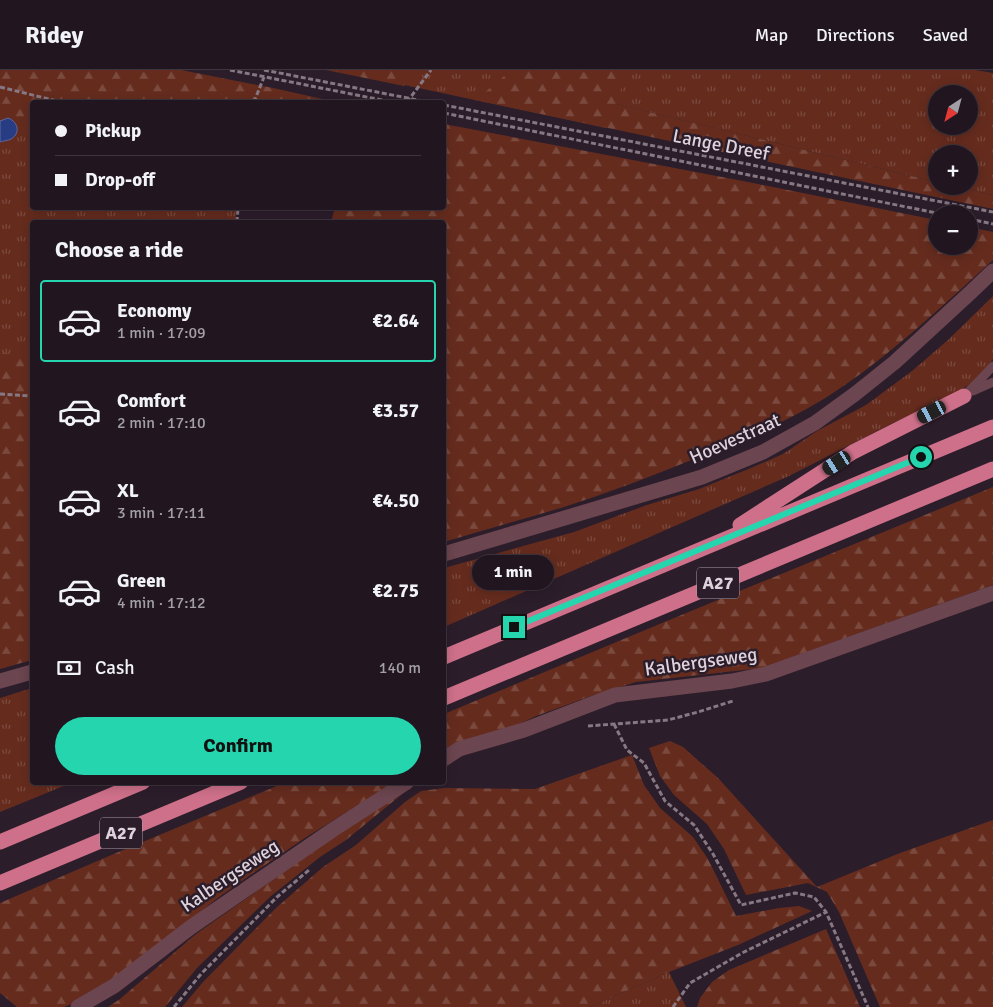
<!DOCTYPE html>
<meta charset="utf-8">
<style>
:root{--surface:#211620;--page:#2d232d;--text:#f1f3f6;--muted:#a29fa5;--line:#3e353e;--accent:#25d5ae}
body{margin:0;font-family:Signika,sans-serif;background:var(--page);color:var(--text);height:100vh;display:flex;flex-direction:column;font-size:19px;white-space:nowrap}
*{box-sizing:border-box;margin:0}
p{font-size:16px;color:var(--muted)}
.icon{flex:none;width:28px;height:28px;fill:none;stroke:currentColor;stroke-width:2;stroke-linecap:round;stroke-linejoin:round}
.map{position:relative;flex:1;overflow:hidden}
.side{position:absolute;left:30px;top:150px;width:416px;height:565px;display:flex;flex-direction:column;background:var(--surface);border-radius:5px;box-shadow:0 2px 12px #0003,0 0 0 1px var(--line)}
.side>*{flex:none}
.hud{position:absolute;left:30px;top:30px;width:416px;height:110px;border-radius:5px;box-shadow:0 2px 12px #0003,0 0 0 1px var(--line);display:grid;align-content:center;height:110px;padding:0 25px;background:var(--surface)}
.needle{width:32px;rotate:216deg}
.tools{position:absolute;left:928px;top:15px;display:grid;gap:10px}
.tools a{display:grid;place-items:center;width:50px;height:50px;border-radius:50%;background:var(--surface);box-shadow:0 2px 12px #0003,0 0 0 1px var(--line);font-size:25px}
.end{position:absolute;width:22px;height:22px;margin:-11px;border:6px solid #25d5ae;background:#111;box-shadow:0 0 0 2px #111}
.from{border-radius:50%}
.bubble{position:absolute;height:35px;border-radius:18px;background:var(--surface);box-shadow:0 2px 12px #0003,0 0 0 1px var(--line);font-size:16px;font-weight:800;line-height:35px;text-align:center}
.car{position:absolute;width:15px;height:30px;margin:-15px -8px;border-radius:6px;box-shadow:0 0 4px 1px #0007;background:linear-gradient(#222 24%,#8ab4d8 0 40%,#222 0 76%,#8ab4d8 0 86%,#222 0)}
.hud b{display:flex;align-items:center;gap:18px;height:48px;font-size:19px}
.hud b+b{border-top:1px solid var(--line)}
.hud i{width:12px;height:12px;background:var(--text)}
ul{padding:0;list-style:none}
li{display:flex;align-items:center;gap:15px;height:82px;margin:0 10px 8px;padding:0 15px;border:2px solid transparent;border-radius:5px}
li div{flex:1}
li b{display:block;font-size:19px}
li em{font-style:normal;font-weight:800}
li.current{border-color:var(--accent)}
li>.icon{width:45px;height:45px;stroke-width:1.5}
h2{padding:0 25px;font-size:22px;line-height:60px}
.pay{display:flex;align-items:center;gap:12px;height:55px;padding:0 25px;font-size:19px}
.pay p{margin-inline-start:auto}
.action{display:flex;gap:10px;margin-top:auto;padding:10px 25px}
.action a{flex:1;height:58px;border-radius:30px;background:var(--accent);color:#111;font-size:20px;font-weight:800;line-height:58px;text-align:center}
header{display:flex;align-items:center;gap:30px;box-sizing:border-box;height:70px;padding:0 25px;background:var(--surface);border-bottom:1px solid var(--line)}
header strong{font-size:24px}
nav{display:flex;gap:28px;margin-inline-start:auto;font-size:18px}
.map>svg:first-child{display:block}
.grass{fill:url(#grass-tufts);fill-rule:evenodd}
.forest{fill:url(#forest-firs)}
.water{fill:#283c83;stroke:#5f699e}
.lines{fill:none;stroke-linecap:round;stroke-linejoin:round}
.path{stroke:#867984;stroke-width:3;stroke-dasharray:5 2.5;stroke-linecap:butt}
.service{stroke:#6b454f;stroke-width:9}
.minor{stroke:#6b454f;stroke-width:15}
.tertiary{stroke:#6b454f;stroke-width:15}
.motorway{stroke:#ce708a;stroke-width:15}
.route{stroke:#25d5ae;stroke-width:6}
.labels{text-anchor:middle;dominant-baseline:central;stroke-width:5;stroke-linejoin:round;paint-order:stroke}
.shield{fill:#2c1d2a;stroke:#a99ca7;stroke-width:1}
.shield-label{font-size:18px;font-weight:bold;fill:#ded3dc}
.street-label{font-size:19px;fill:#ded3dc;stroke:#2c1d2a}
</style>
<header>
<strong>Ridey</strong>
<nav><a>Map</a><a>Directions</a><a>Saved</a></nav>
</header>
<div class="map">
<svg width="993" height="937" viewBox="0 0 993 937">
<defs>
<pattern id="grass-tufts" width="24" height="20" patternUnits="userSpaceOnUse" patternTransform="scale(1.25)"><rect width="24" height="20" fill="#652c1e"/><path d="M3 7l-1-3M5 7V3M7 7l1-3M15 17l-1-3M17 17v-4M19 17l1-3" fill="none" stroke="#7b4a3e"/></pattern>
<pattern id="forest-firs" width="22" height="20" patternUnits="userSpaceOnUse" patternTransform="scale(1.25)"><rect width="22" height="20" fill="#652c1e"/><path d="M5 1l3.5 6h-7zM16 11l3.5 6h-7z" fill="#7b4a3e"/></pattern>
</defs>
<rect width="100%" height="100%" fill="#2c1d2a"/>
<path class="grass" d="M0 0 243 32H32V138H236V152H32V336L0 340Z
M334 0H975L993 3V125L956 116H969V84H936V112L616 34 606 58ZM936 24H969V56H936Z
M993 226V289L977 310 950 326 887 356 789 406 444 557V498L574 462 647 435 699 419 751 398 783 384 817 361 866 335 912 301 948 270Z
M32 618V712L71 713 0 742V628Z
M669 902 686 937H590Z"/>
<path class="forest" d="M0 0H181L273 18 336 32H32V53L18 60 17 55 8 48 0 51Z
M326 0H416L404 16Z
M510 0H628L616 34 936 112V116H956L993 125V139L475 30 500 10Z
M444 54 743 111 936 150V176H969V157L993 162V190C941 237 891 285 833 323 792 350 745 369 699 387 655 405 610 422 564 437 524 449 484 460 444 472V152H331L335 138H444Z
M0 282 32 288V590L0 599Z
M993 417V515L762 598 636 612 591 626 536 646 444 690V644L662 553Z
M670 671 683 677 718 708 817 817 900 783 993 750V937H880L839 842 827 822 808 813 746 825 724 779 707 754 674 725 660 706 649 678Z
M632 685 644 715 660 738 693 767 708 789 736 846 779 838 799 836 812 841 738 875 669 902 590 937H182L203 912 276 838 323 797 356 775 405 732 421 721 444 718 535 719Z
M284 713H397L385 718 308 766 256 801 219 827 165 870 84 929 64 937H17L0 923V833L109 786Z
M410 713 412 716 346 770 320 787 271 826 197 898 165 937H108L120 929 196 864Z
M826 859 860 937H697L700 928 712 912 729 900Z"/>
<path class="water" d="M8 48C19 52 21 65 9 70 8 70 0 72 0 72V51Z"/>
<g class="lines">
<path class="path" d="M230 0 392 32
M264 0 428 32
M0 17 61 32
M254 32 264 7
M407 32 431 0
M444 35 993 142
M444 43 941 144
M969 149 993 154
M237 152 238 138
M0 324 32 326
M614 654 627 680 644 693 665 731 694 755 713 784 741 835 795 823 814 827 826 842 868 937
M588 656 668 650 698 642 733 631
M174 937 201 904 277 827 309 800
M673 937 690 913 742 883 826 842"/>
<path class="service" d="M973 321 993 312
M964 326 980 310 993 296"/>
<path class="minor" d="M444 689 459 679 524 660 615 625 732 611 766 604 993 523
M78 937 114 916 191 857 334 759 407 712"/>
<path class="tertiary" d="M444 484 702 407 763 382 815 353 855 324 895 292 971 222 993 201
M0 611 32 602"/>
<path class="motorway" d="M740 455 853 382 964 326
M444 587 993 357
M444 628 993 399
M0 772 143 712
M0 813 241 712"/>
</g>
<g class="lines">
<path class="route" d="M514 557 921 387"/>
</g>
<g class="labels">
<g class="shield">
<rect x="697" y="497.5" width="42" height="31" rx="4"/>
<rect x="100" y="747.5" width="42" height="31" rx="4"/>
</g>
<g class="shield-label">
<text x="718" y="513">A27</text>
<text x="121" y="763">A27</text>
</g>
<g class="street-label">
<text transform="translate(721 75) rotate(11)">Lange Dreef</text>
<text transform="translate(735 369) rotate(-24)">Hoevestraat</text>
<text transform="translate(701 592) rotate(-8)">Kalbergseweg</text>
<text transform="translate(230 806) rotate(-34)">Kalbergseweg</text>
</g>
</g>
</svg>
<div class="tools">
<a><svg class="needle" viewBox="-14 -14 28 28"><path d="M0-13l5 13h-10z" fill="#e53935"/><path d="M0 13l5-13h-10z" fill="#a29fa5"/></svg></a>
<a>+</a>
<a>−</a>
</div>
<i class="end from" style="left:921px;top:387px"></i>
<i class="end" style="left:514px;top:557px"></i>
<div class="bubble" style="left:472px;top:485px;width:82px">1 min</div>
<i class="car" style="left:932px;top:342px;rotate:243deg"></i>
<i class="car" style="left:837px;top:393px;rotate:237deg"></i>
<div class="hud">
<b><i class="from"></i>Pickup</b>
<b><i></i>Drop-off</b>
</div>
<section class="side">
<h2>Choose a ride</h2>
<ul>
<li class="current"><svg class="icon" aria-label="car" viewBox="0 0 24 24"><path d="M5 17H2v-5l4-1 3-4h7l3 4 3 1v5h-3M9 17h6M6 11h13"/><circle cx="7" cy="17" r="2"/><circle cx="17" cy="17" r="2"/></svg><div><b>Economy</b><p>1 min · 17:09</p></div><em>€2.64</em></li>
<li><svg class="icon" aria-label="car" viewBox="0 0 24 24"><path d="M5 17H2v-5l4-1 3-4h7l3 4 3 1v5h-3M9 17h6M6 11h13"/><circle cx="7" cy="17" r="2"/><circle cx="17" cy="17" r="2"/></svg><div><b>Comfort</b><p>2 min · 17:10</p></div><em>€3.57</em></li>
<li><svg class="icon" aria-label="car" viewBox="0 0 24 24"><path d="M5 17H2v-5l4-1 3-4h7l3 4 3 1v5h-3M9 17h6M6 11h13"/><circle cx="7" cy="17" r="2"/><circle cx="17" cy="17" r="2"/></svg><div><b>XL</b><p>3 min · 17:11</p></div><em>€4.50</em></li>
<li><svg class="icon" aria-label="car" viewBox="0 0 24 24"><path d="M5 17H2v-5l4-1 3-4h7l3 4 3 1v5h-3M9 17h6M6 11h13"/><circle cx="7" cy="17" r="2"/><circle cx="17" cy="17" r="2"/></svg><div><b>Green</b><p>4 min · 17:12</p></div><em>€2.75</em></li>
</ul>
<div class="pay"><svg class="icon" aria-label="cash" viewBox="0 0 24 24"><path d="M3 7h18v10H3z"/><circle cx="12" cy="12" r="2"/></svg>Cash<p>140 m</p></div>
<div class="action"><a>Confirm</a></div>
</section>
</div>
